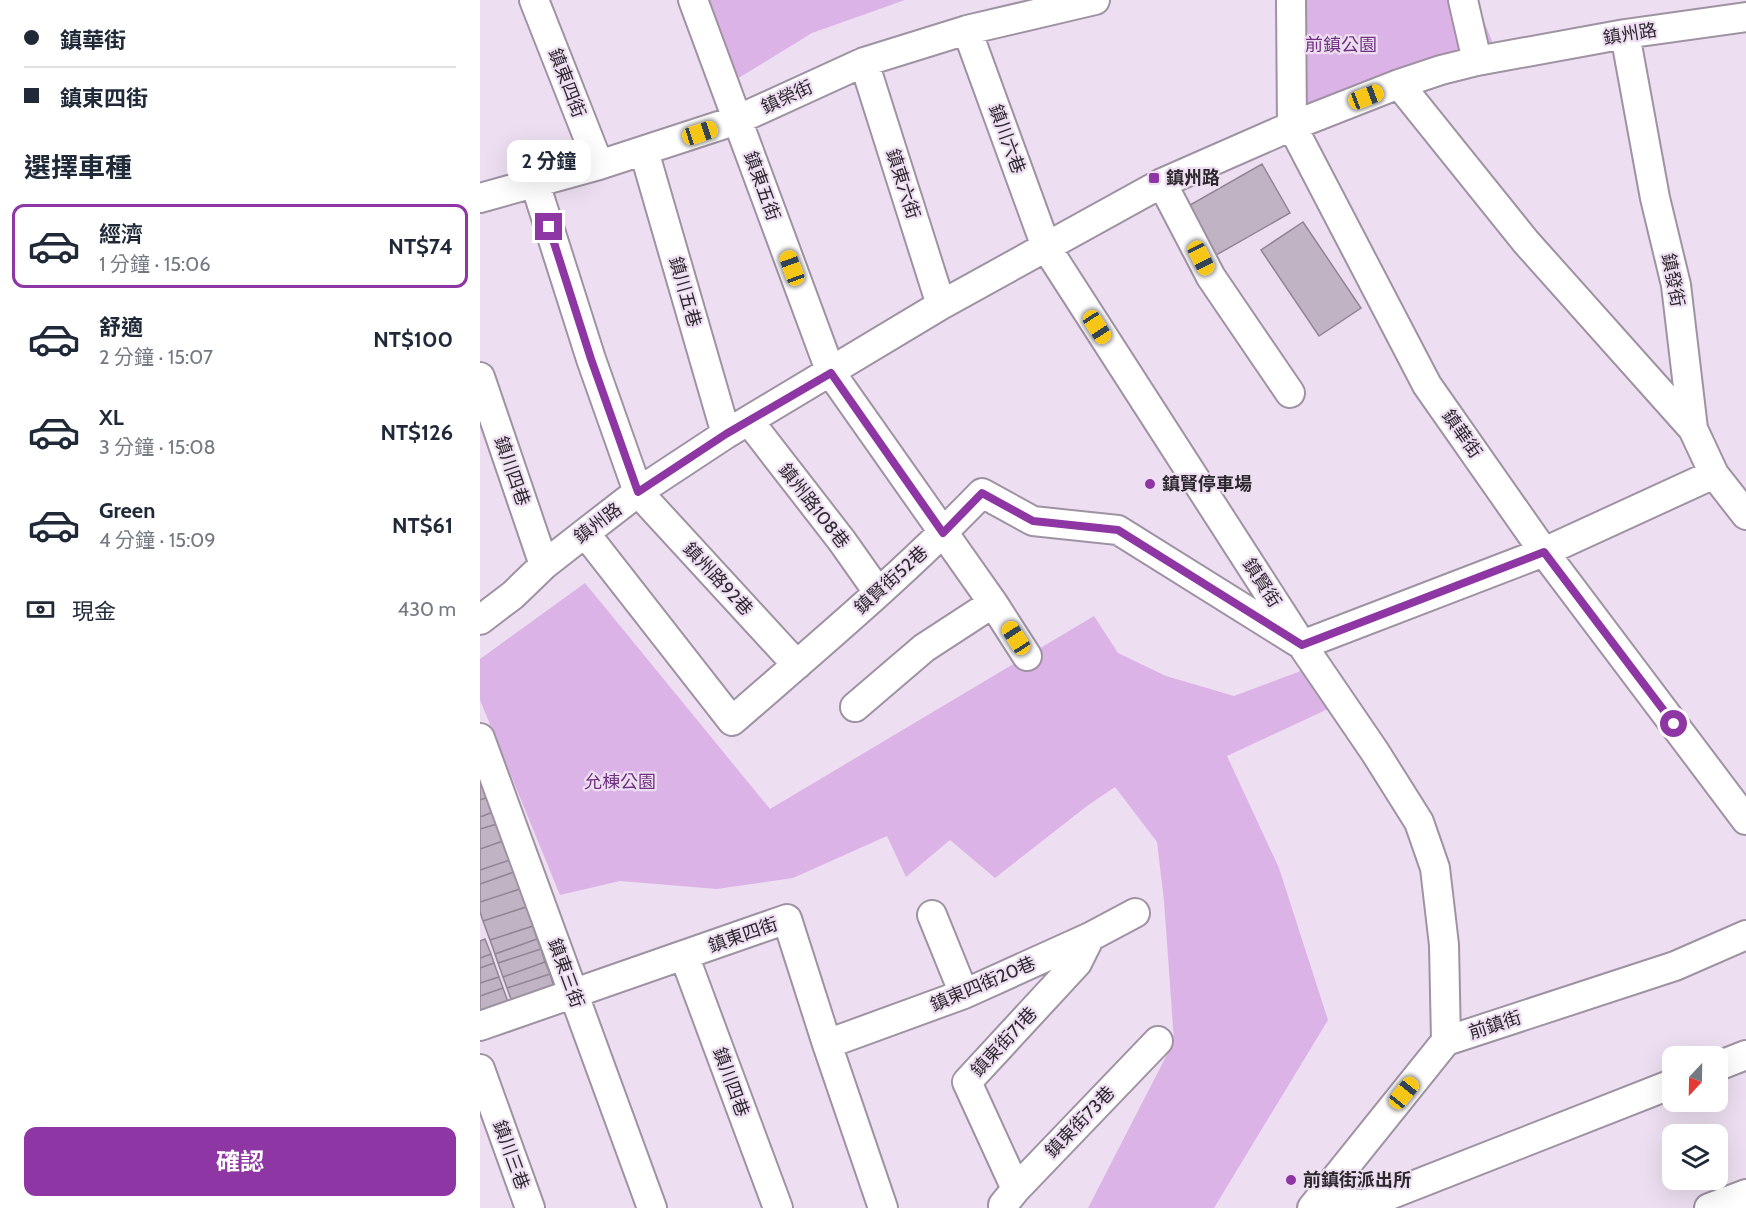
<!DOCTYPE html>
<html lang="zh-TW">
<meta charset="utf-8">
<style>
:root{--surface:#fff;--page:#f2f2f3;--text:#1f2937;--muted:#747a83;--line:#e0e1e3;--accent:#8e37a4}
body{margin:0;font-family:Cabin,"Noto Sans TC",sans-serif;background:var(--page);color:var(--text);height:100vh;display:flex;flex-direction:column;font-size:22px;white-space:nowrap}
*{box-sizing:border-box;margin:0}
p{font-size:20px;color:var(--muted)}
.icon{flex:none;width:33px;height:33px;fill:none;stroke:currentColor;stroke-width:2;stroke-linecap:round;stroke-linejoin:round}
.map{position:relative;flex:1;overflow:hidden}
.sheet{display:flex;flex-direction:column;background:var(--surface);width:480px}
.sheet>*{flex:none}
.guide{display:grid;align-content:center;height:132px;padding:0 24px;background:var(--surface)}
.needle{width:39px;rotate:202deg}
.controls{position:absolute;left:1182px;top:1046px;display:grid;gap:12px}
.controls a{display:grid;place-items:center;width:66px;height:66px;border-radius:12px;background:var(--surface);box-shadow:0 6px 24px #0002;font-size:30px}
.end{position:absolute;width:27px;height:27px;margin:-14px;border:8px solid #8e37a4;background:#fff;box-shadow:0 0 0 3px #fff}
.from{border-radius:50%}
.bubble{position:absolute;height:42px;border-radius:12px;background:var(--surface);box-shadow:0 6px 24px #0002;font-size:20px;font-weight:700;line-height:42px;text-align:center}
.car{position:absolute;width:18px;height:36px;margin:-18px -9px;border-radius:8px;box-shadow:0 0 4px 2px #0007;background:linear-gradient(#f5c518 24%,#345 0 40%,#f5c518 0 76%,#345 0 86%,#f5c518 0)}
.guide b{display:flex;align-items:center;gap:21px;height:57px;font-size:22px}
.guide b+b{border-top:2px solid var(--line)}
.guide i{width:15px;height:15px;background:var(--text)}
ul{padding:0;list-style:none}
li{display:flex;align-items:center;gap:18px;height:84px;margin:0 12px 9px;padding:0 12px;border:3px solid transparent;border-radius:12px}
li div{flex:1}
li b{display:block;font-size:22px}
li em{font-style:normal;font-weight:700}
li.selected{border-color:var(--accent)}
li>.icon{width:54px;height:54px;stroke-width:1.5}
h2{padding:0 24px;font-size:27px;line-height:72px}
.pay{display:flex;align-items:center;gap:15px;height:66px;padding:0 24px;font-size:22px}
.pay p{margin-inline-start:auto}
.cta{display:flex;gap:12px;margin-top:auto;padding:12px 24px}
.cta a{flex:1;height:69px;border-radius:12px;background:var(--accent);color:#fff;font-size:24px;font-weight:700;line-height:69px;text-align:center}
main{display:flex;flex:1;min-height:0}
.map>svg:first-child{display:block}
.green{fill:#dcb3e6}
.building{fill:#c0b3c4;stroke:#918494;stroke-width:1.5}
.lines{fill:none;stroke-linecap:round;stroke-linejoin:round}
.minor-casing{stroke:#9f92a3;stroke-width:32}
.minor{stroke:#fff;stroke-width:28}
.route{stroke:#8e37a4;stroke-width:8}
.poi-dot{fill:#8e37a4;stroke:#eddff1;stroke-width:2}
.labels{text-anchor:middle;dominant-baseline:central;stroke-width:4.5;stroke-linejoin:round;paint-order:stroke}
.street-label{font-size:18px;fill:#2d272e;stroke:#eddff1}
.park-label{font-size:18px;fill:#703280;stroke:#eddff1}
.poi-label{font-size:18px;font-weight:bold;fill:#2d272e;stroke:#eddff1;text-anchor:start}
</style>
<main>
<section class="sheet">
<div class="guide">
<b><i class="from"></i>鎮華街</b>
<b><i></i>鎮東四街</b>
</div>
<h2>選擇車種</h2>
<ul>
<li class="selected"><svg class="icon" aria-label="car" viewBox="0 0 24 24"><path d="M5 17H2v-5l4-1 3-4h7l3 4 3 1v5h-3M9 17h6M6 11h13"/><circle cx="7" cy="17" r="2"/><circle cx="17" cy="17" r="2"/></svg><div><b>經濟</b><p>1 分鐘 · 15:06</p></div><em>NT$74</em></li>
<li><svg class="icon" aria-label="car" viewBox="0 0 24 24"><path d="M5 17H2v-5l4-1 3-4h7l3 4 3 1v5h-3M9 17h6M6 11h13"/><circle cx="7" cy="17" r="2"/><circle cx="17" cy="17" r="2"/></svg><div><b>舒適</b><p>2 分鐘 · 15:07</p></div><em>NT$100</em></li>
<li><svg class="icon" aria-label="car" viewBox="0 0 24 24"><path d="M5 17H2v-5l4-1 3-4h7l3 4 3 1v5h-3M9 17h6M6 11h13"/><circle cx="7" cy="17" r="2"/><circle cx="17" cy="17" r="2"/></svg><div><b>XL</b><p>3 分鐘 · 15:08</p></div><em>NT$126</em></li>
<li><svg class="icon" aria-label="car" viewBox="0 0 24 24"><path d="M5 17H2v-5l4-1 3-4h7l3 4 3 1v5h-3M9 17h6M6 11h13"/><circle cx="7" cy="17" r="2"/><circle cx="17" cy="17" r="2"/></svg><div><b>Green</b><p>4 分鐘 · 15:09</p></div><em>NT$61</em></li>
</ul>
<div class="pay"><svg class="icon" aria-label="cash" viewBox="0 0 24 24"><path d="M3 7h18v10H3z"/><circle cx="12" cy="12" r="2"/></svg>現金<p>430 m</p></div>
<div class="cta"><a>確認</a></div>
</section>
<div class="map">
<svg width="1266" height="1208" viewBox="0 0 1266 1208">
<rect width="100%" height="100%" fill="#eddff1"/>
<path class="green" d="M228 0H425L332 33 257 79Z
M819 0H995L1015 48 809 121Z
M105 583 290 809 614 616 638 653 686 676 754 696 826 669 850 708 747 756 799 868 848 1020 734 1208H608L694 1041 684 901 677 842 635 787 607 806 515 878 470 840 426 877 407 836 313 878 237 889 140 881 80 895 0 700V659Z"/>
<path class="building" d="M782 164 810 213 731 258 703 209Z
M823 222 881 308 839 336 781 250Z
M2 781 8 797 0 800V782Z
M8 797 13 812 0 817V800Z
M13 812 17 824 0 829V817Z
M17 824 23 841 0 849V829Z
M23 841 30 860 0 870V849Z
M30 860 34 872 0 884V870Z
M34 872 40 889 0 902V884Z
M40 889 46 907 3 921 0 912V902Z
M46 907 53 926 10 940 3 921Z
M53 926 57 939 15 954 10 940Z
M5 939 11 954 0 958V941Z
M57 939 61 949 18 963 15 954Z
M61 949 65 962 23 977 18 963Z
M11 954 14 963 0 968V958Z
M65 962 70 974 27 988 23 977Z
M14 963 19 977 0 983V968Z
M70 974 74 987 32 1002 27 988Z
M19 977 23 988 0 996V983Z
M23 988 28 1002 0 1011V996Z"/>
<g class="lines">
<g class="minor-casing">
<path id="minor" d="M54 0 119 165
M213 0 351 373 513 603 547 656
M811 0 812 126 947 385 1064 552 1266 820
M983 0 997 61
M487 30 566 247 822 645 895 752 939 822 955 868 964 945 966 1041
M1145 34 1175 198 1196 285 1213 429 1234 474 1266 515
M384 62 461 305
M919 84 1046 242 1213 429
M164 151 246 434
M55 183 111 359 158 492 317 665
M682 183 731 277 810 393
M0 198 119 165 257 120 384 62 487 30 615 0
M0 377 64 565
M269 421 362 541 398 592
M105 533 252 721C337 647 424 574 502 493L553 521 638 530 822 645 1064 552 1234 474
M0 620 33 595 64 565 105 533 158 492 246 434 461 305 682 183 812 126 919 84 961 70 997 61 1145 34 1266 17
M375 707 444 648 513 603
M0 738 172 1208
M452 915 484 994
M204 955 298 1208
M0 1026 307 919 347 1044 403 1208
M347 1044 484 994 610 937 655 913
M1238 1066 1266 1055
M0 1069 50 1208
M536 1189 487 1082 597 963 610 937
M841 1197 884 1205 1192 1084
M523 1205 536 1189 678 1041
M832 1208 966 1041 1195 966 1266 935
M1229 1208 1266 1194"/>
</g>
<use href="#minor" class="minor"/>
</g>
<g class="lines">
<path class="route" d="M69 227 111 359 158 492 246 434 351 373 463 533 502 493 553 521 638 530 822 645 1064 552 1194 724"/>
</g>
<g class="poi-dot">
<rect x="668" y="172" width="12" height="12" rx="3"/>
<circle cx="670" cy="484" r="6"/>
<circle cx="811" cy="1180" r="6"/>
</g>
<g class="labels">
<g class="street-label">
<text transform="translate(1150 34) rotate(-9)">鎮州路</text>
<text transform="translate(87 83) rotate(69)">鎮東四街</text>
<text transform="translate(307 97) rotate(-25)">鎮榮街</text>
<text transform="translate(527 139) rotate(70)">鎮川六巷</text>
<text transform="translate(423 184) rotate(72)">鎮東六街</text>
<text transform="translate(282 186) rotate(70)">鎮東五街</text>
<text transform="translate(1193 280) rotate(79)">鎮發街</text>
<text transform="translate(205 292) rotate(74)">鎮川五巷</text>
<text transform="translate(982 434) rotate(55)">鎮華街</text>
<text transform="translate(32 471) rotate(71)">鎮川四巷</text>
<text transform="translate(334 506) rotate(52)">鎮州路108巷</text>
<text transform="translate(118 523) rotate(-37)">鎮州路</text>
<text transform="translate(238 579) rotate(47)">鎮州路92巷</text>
<text transform="translate(411 580) rotate(-42)">鎮賢街52巷</text>
<text transform="translate(782 583) rotate(57)">鎮賢街</text>
<text transform="translate(263 935) rotate(-19)">鎮東四街</text>
<text transform="translate(86 973) rotate(70)">鎮東三街</text>
<text transform="translate(503 984) rotate(-23)">鎮東四街20巷</text>
<text transform="translate(1015 1025) rotate(-18)">前鎮街</text>
<text transform="translate(524 1042) rotate(-47)">鎮東街71巷</text>
<text transform="translate(251 1082) rotate(70)">鎮川四巷</text>
<text transform="translate(600 1122) rotate(-46)">鎮東街73巷</text>
<text transform="translate(31 1155) rotate(70)">鎮川三巷</text>
</g>
<g class="park-label">
<text x="861" y="45">前鎮公園</text>
<text x="140" y="782">允棟公園</text>
</g>
<g class="poi-label">
<text x="686" y="178">鎮州路</text>
<text x="682" y="484">鎮賢停車場</text>
<text x="823" y="1180">前鎮街派出所</text>
</g>
</g>
</svg>
<div class="controls">
<a><svg class="needle" viewBox="-14 -14 28 28"><path d="M0-13l5 13h-10z" fill="#e53935"/><path d="M0 13l5-13h-10z" fill="#747a83"/></svg></a>
<a><svg class="icon" aria-label="layers" viewBox="0 0 24 24"><path d="M12 4l9 5-9 5-9-5zM3 14l9 5 9-5"/></svg></a>
</div>
<i class="end from" style="left:1194px;top:724px"></i>
<i class="end" style="left:69px;top:227px"></i>
<div class="bubble" style="left:27px;top:140px;width:84px">2 分鐘</div>
<i class="car" style="left:886px;top:97px;rotate:69deg"></i>
<i class="car" style="left:220px;top:133px;rotate:72deg"></i>
<i class="car" style="left:721px;top:258px;rotate:153deg"></i>
<i class="car" style="left:312px;top:268px;rotate:340deg"></i>
<i class="car" style="left:617px;top:327px;rotate:147deg"></i>
<i class="car" style="left:536px;top:638px;rotate:327deg"></i>
<i class="car" style="left:924px;top:1093px;rotate:39deg"></i>
</div>
</main>
